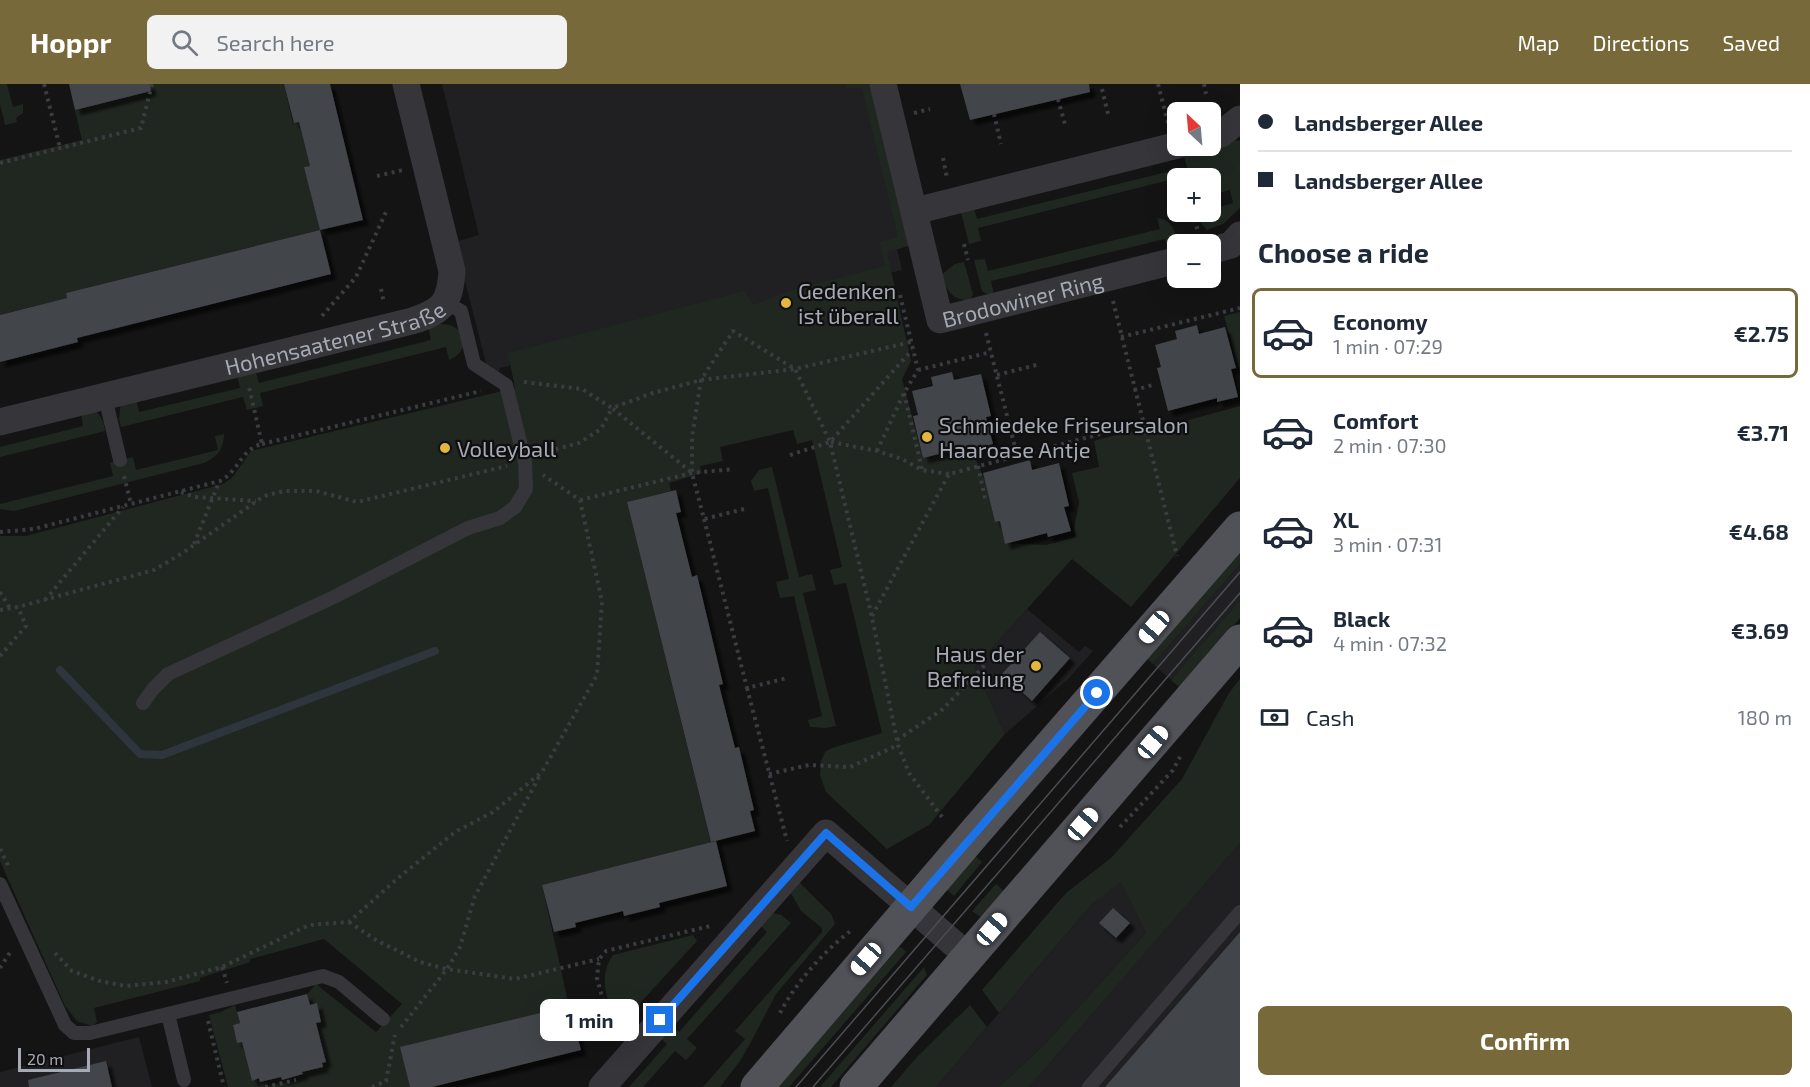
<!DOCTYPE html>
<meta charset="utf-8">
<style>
:root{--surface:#fff;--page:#f2f2f3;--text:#1f2937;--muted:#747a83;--line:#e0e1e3;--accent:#77693a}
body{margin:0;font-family:"Exo 2",sans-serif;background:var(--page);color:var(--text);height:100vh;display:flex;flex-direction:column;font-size:22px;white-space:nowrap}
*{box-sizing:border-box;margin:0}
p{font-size:20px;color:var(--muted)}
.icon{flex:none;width:33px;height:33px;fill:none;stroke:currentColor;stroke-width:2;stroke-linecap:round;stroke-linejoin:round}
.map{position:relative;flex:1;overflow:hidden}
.details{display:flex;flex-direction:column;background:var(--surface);width:570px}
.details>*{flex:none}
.hud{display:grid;align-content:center;height:132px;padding:0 18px;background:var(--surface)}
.needle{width:39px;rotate:334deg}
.tools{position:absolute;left:1167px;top:18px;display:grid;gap:12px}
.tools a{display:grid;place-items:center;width:54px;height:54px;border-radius:9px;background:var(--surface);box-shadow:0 6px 24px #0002;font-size:30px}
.scale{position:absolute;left:18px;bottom:15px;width:72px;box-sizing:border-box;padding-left:6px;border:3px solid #a6aab4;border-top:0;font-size:16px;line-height:21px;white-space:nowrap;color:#a6aab4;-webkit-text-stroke:4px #0f0f10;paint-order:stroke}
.end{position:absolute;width:27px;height:27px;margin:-14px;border:8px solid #1a73e8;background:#fff;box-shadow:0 0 0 3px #fff}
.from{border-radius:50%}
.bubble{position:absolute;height:42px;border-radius:9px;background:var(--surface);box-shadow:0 6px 24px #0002;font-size:20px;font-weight:700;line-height:42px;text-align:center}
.car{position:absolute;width:18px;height:36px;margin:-18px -9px;border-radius:8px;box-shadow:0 0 4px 2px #0007;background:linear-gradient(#fff 24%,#345 0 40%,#fff 0 76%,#345 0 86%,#fff 0)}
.hud b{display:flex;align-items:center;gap:21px;height:57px;font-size:22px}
.hud b+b{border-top:2px solid var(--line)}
.hud i{width:15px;height:15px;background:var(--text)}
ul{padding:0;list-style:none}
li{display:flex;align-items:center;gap:18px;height:90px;margin:0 12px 9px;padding:0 6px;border:3px solid transparent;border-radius:9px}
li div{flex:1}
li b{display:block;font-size:22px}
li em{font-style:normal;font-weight:700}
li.current{border-color:var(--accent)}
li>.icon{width:54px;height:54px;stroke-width:1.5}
h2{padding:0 18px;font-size:27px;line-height:72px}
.pay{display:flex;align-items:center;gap:15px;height:66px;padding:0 18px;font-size:22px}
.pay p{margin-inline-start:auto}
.button{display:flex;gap:12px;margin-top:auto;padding:12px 18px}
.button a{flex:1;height:69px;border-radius:9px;background:var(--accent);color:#fff;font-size:24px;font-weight:700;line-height:69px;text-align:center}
header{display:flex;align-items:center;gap:36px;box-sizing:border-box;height:84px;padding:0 30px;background:var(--accent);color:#fff}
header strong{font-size:28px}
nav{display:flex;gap:33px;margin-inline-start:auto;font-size:21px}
.search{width:420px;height:54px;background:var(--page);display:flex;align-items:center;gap:15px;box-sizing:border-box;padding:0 21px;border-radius:9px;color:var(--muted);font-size:22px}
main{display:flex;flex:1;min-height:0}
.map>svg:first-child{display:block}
.built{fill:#202022}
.green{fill:#202721}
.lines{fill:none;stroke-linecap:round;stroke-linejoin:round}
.stream{stroke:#2e353d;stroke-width:8}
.building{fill:#434448;filter:url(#shadow)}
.path{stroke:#3b3c41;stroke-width:4;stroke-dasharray:3 4.5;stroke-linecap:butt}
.service{stroke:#35353a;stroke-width:14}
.minor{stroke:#35353a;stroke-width:27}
.primary{stroke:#515258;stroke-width:33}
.tram{stroke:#4c4d53;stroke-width:1.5}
.route{stroke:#1a73e8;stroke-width:8}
.poi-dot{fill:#e3b73d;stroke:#0f0f10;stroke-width:2}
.labels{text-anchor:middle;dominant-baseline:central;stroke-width:4.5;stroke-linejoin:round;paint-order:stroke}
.poi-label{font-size:22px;fill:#a6aab4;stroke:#0f0f10;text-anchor:start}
.street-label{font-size:22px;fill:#a6aab4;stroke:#0f0f10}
</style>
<header>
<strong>Hoppr</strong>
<div class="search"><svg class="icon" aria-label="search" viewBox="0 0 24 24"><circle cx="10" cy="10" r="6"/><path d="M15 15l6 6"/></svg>Search here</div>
<nav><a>Map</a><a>Directions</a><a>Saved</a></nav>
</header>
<main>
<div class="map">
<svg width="1240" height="1003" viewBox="0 0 1240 1003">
<defs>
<filter id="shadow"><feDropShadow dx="5.5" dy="5.5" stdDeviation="1.5" flood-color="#0009"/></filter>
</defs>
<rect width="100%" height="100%" fill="#141415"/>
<path class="built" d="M442 0H871L912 161 897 165 902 186 500 284 496 299H491L455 158 479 151Z
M1240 480V516L1171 596 1153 580Z
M1027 525 1079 568 1085 562 1093 567 1068 595 1005 650 975 583Z
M1240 759V1003H1029L1135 880Z
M1121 797 1146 849 1046 959 999 1003H936L1092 820Z
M139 953 152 1003H0V988Z"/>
<path class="green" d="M0 0H7L13 23 23 20V29L16 34 17 38 5 41 0 20Z
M114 0H284L293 39 299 38 310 82 305 83 320 146 66 209 67 214 3 230 0 235V76L82 56 75 26Z
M846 0H871L912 161 887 168 911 277 902 295 923 373 970 362 985 397 995 438 1000 437 1005 459 1046 461 1076 453 1074 445 1079 418 1072 389 1099 383 1094 357 1120 350 1174 340 1240 322V394L1131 523 1072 475 975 583 1005 650 929 741 887 765 826 708 820 691 821 677 825 668 832 664 882 649 846 499 834 501 830 486 842 483 812 356 797 360 793 346 720 363 723 377 700 382 702 389 669 399 671 407 627 418 711 759 542 801 569 922 401 964 410 1003H228L209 931 221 928 235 921 240 939 233 941 237 958H242L252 996 259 994 260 998 281 993 282 996 303 991 302 988 326 978 316 939 321 938 317 920 310 921 307 910 316 900 376 948 402 920 324 855 250 875V878L200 894V897L94 924 97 938 92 942 77 937 65 922 0 777V452H26L223 400 232 394 251 367 515 304 508 269 745 207 753 221 786 208 885 182 880 158 898 153 862 4H847Z
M1231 56 1240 57V124L1223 140 1207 146 1200 138 1197 128H1210L1211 125 1233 119 1230 106 1211 111 1210 94H1190L1183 69Z
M1175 86 1177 94 978 144 981 157 969 160 960 124 973 121 977 135Z
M1157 134C1173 135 1180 152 1173 166L1168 167 1165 155 991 197 994 211 990 212 982 207 974 176 985 175 988 187 1160 145Z
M964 178 973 210 970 216C952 217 946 205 941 191L955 180Z
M1240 228V289L1224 232Z
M440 240C466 239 473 266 449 276L446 263 260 309 263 322 247 326 243 313 121 343 119 335 121 318 136 315 139 328 240 304 237 290 255 286 259 299 431 256 428 242Z
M95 325 103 337 105 347 0 373V363L83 342 81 328Z
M224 350C224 365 217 373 204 379L14 427 0 425V420L113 392 110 379 133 373 136 386 218 366 215 352Z
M772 383 799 493 812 490 816 506 803 509 836 642 825 644 810 643 808 636 822 632 794 512 780 514 776 498 789 495 768 404 754 407 751 397 759 386Z
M1240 461V480L1153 580 1144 572Z
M1240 516V534L1180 604 1171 596Z
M1240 595V759L1029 1003H999L1046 959 1146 849 1121 798 1092 820 999 929 982 906 1066 809 1111 774 1182 695 1229 609Z
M974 771 982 778 954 812 945 804Z
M796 795 831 830 835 840 776 910 751 958 740 977 720 1003H703L745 955 735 947 822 848V844L801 827 788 804Z
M996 800 1005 808 981 833 972 827Z
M768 828 781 831 791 839 687 955 697 964 686 976 675 967 643 1003H629L667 960 658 952 668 940 679 948 767 848 757 839Z
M693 851 697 857 618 943C609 919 596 895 613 871Z
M901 863 906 868 789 1003H777L898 864Z
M924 883 927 891 831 1003H820Z
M970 921 987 943 936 1003H891L917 973Z"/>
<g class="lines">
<path class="stream" d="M60 586 140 670 162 671 435 567"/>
</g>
<path class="building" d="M69 0H150L151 7 75 26Z
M284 0H330L363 136 320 146 304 83 310 82 299 38 294 39Z
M960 0H1089L1090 8 970 36Z
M320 146 331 190 77 254 78 258 0 278V231L67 214 66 209Z
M1197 241 1199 250 1225 243 1236 284 1231 285 1238 313 1217 318V314L1168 327 1157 284 1161 283 1155 261 1177 255 1175 247Z
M952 288 954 296 981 290 991 332 986 333 993 360 971 366 970 362 923 374 913 332 918 331 912 307 933 302 931 293Z
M1030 376 1032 386 1059 379 1069 422 1064 423 1071 447 1048 453 1047 449 1005 460 1000 437 995 438 983 389Z
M676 406 681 428 676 429 692 493 697 491 723 600 719 601 735 664 739 663 754 726 750 727 755 747 711 758 627 418Z
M1040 548 1070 574 1032 617 1002 590Z
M716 757 727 802 659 819 660 823 624 832 623 827 575 839 576 843 554 848 542 801Z
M1113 824 1130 839 1116 854 1099 839Z
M1240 848V1003H1105Z
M307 910 310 921 317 919 321 938 316 939 326 978 322 979 323 983 302 988 303 990 282 996 281 993 260 998 259 994 252 997 242 958 237 959 233 941 240 939 237 928Z
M569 922 581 966 432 1003H410L400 963Z
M106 977 112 1003H29L28 996Z"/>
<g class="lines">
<path class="path" d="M44 0 60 64
M1158 0 1168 39
M1204 0 1206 10
M1102 5 1109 34
M1058 15 1066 44
M914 29 930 25
M994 30 1001 60
M943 74 947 94
M0 79 141 44 152 0
M377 92 403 86
M1192 128 1198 147
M1193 129 1200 128
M964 160 968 176
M381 205 384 219
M1113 217 1177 472
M322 232 356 193 386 128
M986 249 1019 379
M1121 253 1240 224
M918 286 991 268
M997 291 1040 280
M524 298 582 305 612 324 653 309 701 296 795 285 911 258
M1134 306 1153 301
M904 309 922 385
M831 358 877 367 902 375 922 386 949 390
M262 360 481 307
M877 367 904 309 918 286 899 207
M541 369 579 359 601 345 612 324 691 388
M790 371 830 358 912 266
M978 382 986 419
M124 392 131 420
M181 408 195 413 256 417
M580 416 692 389 734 385
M744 425 704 435 692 389V353L701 296 733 247 795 285 830 358 872 533 898 661 909 689 942 733
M704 435 747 604 787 594
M0 448 34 445 220 397C239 387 241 365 262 360L249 303
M194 460 219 398
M0 508 10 524
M45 516 123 423
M0 526 18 523 154 486 181 470 264 412 284 407H316L357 418 507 382
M872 532 949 390 1142 339
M0 572 26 542 18 523
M747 604 787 757
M897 656 943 625 985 581
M769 690 809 681 850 683 898 661
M1120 743 1173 686 1181 671
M0 765 9 783
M349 838 376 856 420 878 447 885 515 895 599 875
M55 869 72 887 100 897 125 902 166 898 222 883 309 841 349 838 397 795 455 748 493 728 542 688 597 591 602 518 580 416 543 391
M222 883 227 899
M0 884 11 867
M780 929C797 897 824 867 853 845
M208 937 224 1003
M401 943 447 885 460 863 475 812 540 691
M613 954 597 894 599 875 606 867 710 842
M265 1003 296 996
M372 1003 386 997 395 951"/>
<path class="service" d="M105 313 120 376
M143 619 153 605 168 590 334 513 468 444 500 434 515 423 526 405 525 378 506 301 474 280 461 227 445 219
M0 800 65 941 74 949H90L323 892 339 898 383 935
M168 930 184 996
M1089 1003 1240 828"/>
<g class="minor">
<path id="s1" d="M883 0 940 236 1178 176"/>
<path d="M1210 53 1221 50 1240 35"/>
<path d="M915 127 1178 61"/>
<path d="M1210 167 1231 161 1240 151"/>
<path id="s2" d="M0 338 412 237C443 227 450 219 452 187L406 0"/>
<path d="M602 1003 826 749 968 872"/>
</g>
<path class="primary" d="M757 1003 977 746 1240 444
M856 1003 1240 557"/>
<path class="tram" d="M796 1003 1240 488
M813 1003 1240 509"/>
</g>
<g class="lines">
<path class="route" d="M660 936 826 749 911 823 1097 609"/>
</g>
<g class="poi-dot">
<circle cx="786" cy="219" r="6"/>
<circle cx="927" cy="353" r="6"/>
<circle cx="445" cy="364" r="6"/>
<circle cx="1036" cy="582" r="6"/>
</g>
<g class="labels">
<g class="poi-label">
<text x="798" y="206">Gedenken<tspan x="798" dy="25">ist überall</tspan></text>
<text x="939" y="340">Schmiedeke Friseursalon<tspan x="939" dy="25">Haaroase Antje</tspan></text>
<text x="457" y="364">Volleyball</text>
<text x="1024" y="569" text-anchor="end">Haus der<tspan x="1024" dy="25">Befreiung</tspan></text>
</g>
<g class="street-label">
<text stroke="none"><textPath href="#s1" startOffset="328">Brodowiner Ring</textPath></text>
<text stroke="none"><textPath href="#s2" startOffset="345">Hohensaatener Straße</textPath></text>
</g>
</g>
</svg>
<div class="tools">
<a><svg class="needle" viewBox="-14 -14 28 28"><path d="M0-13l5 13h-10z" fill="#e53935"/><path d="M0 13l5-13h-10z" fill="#747a83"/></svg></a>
<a>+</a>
<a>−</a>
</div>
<div class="scale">20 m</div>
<i class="end from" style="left:1097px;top:609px"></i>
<i class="end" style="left:660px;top:936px"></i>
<div class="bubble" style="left:540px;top:915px;width:99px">1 min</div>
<i class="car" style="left:1154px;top:543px;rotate:221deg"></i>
<i class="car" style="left:1153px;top:658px;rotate:40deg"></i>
<i class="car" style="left:1083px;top:740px;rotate:41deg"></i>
<i class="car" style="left:992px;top:845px;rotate:41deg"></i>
<i class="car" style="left:866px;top:875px;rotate:221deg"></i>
</div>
<section class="details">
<div class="hud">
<b><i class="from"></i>Landsberger Allee</b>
<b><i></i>Landsberger Allee</b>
</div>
<h2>Choose a ride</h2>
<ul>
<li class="current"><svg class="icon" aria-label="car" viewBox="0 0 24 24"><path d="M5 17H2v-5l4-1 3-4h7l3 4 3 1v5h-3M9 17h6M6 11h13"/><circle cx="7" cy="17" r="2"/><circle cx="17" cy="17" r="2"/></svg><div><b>Economy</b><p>1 min · 07:29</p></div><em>€2.75</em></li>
<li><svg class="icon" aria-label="car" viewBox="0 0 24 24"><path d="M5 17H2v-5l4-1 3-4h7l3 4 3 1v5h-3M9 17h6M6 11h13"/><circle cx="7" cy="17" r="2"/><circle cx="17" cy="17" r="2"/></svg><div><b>Comfort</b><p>2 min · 07:30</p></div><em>€3.71</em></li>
<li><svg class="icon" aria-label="car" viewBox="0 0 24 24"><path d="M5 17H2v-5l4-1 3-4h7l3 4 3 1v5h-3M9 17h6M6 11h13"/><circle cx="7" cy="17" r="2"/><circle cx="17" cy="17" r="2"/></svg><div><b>XL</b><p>3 min · 07:31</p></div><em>€4.68</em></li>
<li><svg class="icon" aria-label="car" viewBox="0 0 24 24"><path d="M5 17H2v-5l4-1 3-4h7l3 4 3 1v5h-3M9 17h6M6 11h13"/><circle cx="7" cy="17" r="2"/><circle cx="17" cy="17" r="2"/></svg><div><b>Black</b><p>4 min · 07:32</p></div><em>€3.69</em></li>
</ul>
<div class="pay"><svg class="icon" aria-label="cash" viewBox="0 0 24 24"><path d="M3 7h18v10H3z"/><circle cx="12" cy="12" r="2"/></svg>Cash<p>180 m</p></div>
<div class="button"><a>Confirm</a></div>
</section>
</main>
